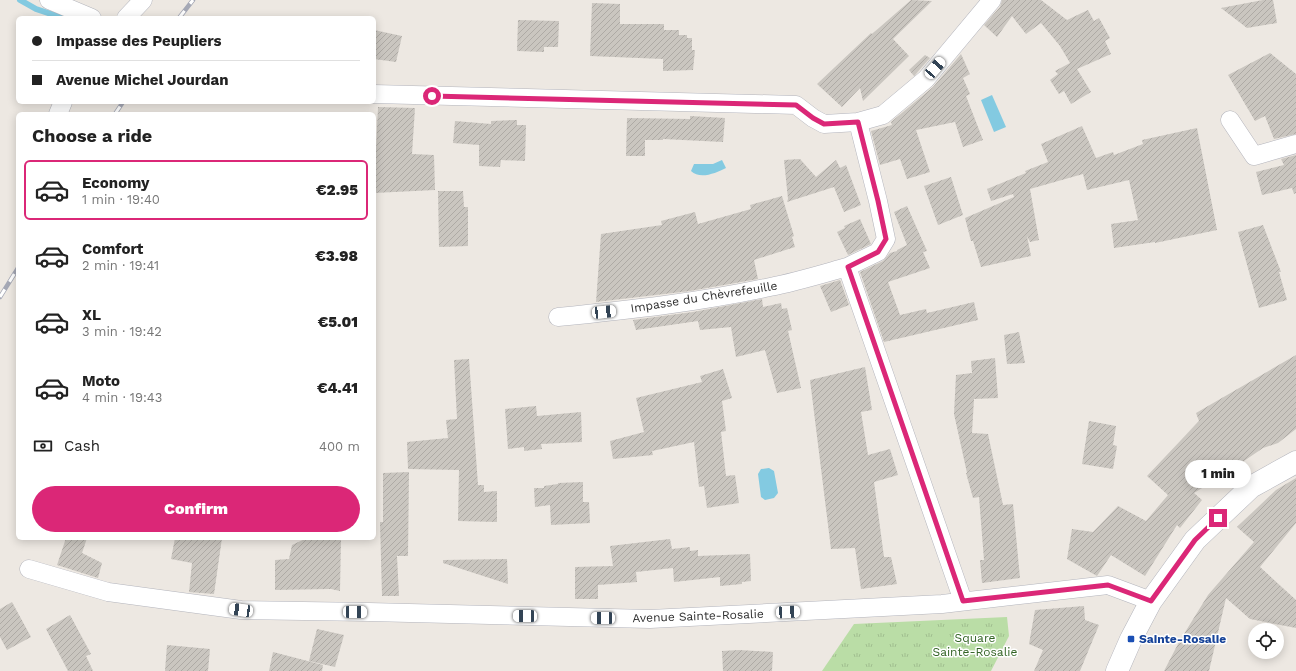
<!DOCTYPE html>
<meta charset="utf-8">
<style>
:root{--surface:#fff;--page:#f6f6f6;--text:#222;--muted:#767676;--line:#e0e0e0;--accent:#db2777}
body{margin:0;font-family:"Work Sans",sans-serif;background:var(--page);color:var(--text);height:100vh;display:flex;flex-direction:column;font-size:15px;white-space:nowrap}
*{box-sizing:border-box;margin:0}
p{font-size:13px;color:var(--muted)}
.icon{flex:none;width:22px;height:22px;fill:none;stroke:currentColor;stroke-width:2;stroke-linecap:round;stroke-linejoin:round}
.map{position:relative;flex:1;overflow:hidden}
.drawer{position:absolute;left:16px;top:112px;width:360px;height:428px;display:flex;flex-direction:column;background:var(--surface);border-radius:6px;box-shadow:0 2px 10px #0003}
.drawer>*{flex:none}
.top-card{position:absolute;left:16px;top:16px;width:360px;height:88px;border-radius:6px;box-shadow:0 2px 10px #0003;display:grid;align-content:center;height:88px;padding:0 16px;background:var(--surface)}
.buttons{position:absolute;left:1248px;top:623px;display:grid;gap:8px}
.buttons a{display:grid;place-items:center;width:36px;height:36px;border-radius:50%;background:var(--surface);box-shadow:0 2px 10px #0003;font-size:20px}
.end{position:absolute;width:18px;height:18px;margin:-9px;border:5px solid #db2777;background:#fff;box-shadow:0 0 0 2px #fff}
.from{border-radius:50%}
.bubble{position:absolute;height:28px;border-radius:14px;background:var(--surface);box-shadow:0 2px 10px #0003;font-size:13px;font-weight:800;line-height:28px;text-align:center}
.car{position:absolute;width:12px;height:24px;margin:-12px -6px;border-radius:5px;box-shadow:0 0 3px 1px #0007;background:linear-gradient(#fff 24%,#345 0 40%,#fff 0 76%,#345 0 86%,#fff 0)}
.top-card b{display:flex;align-items:center;gap:14px;height:38px;font-size:15px}
.top-card b+b{border-top:1px solid var(--line)}
.top-card i{width:10px;height:10px;background:var(--text)}
ul{padding:0;list-style:none}
li{display:flex;align-items:center;gap:12px;height:60px;margin:0 8px 6px;padding:0 8px;border:2px solid transparent;border-radius:6px}
li div{flex:1}
li b{display:block;font-size:15px}
li em{font-style:normal;font-weight:800}
li.selected{border-color:var(--accent)}
li>.icon{width:36px;height:36px;stroke-width:1.5}
h2{padding:0 16px;font-size:18px;line-height:48px}
.pay{display:flex;align-items:center;gap:10px;height:44px;padding:0 16px;font-size:15px}
.pay p{margin-inline-start:auto}
.button{display:flex;gap:8px;margin-top:auto;padding:8px 16px}
.button a{flex:1;height:46px;border-radius:24px;background:var(--accent);color:#fff;font-size:16px;font-weight:800;line-height:46px;text-align:center}
.map>svg:first-child{display:block}
.park{fill:url(#park-tufts)}
.water{fill:#83cae1}
.lines{fill:none;stroke-linecap:round;stroke-linejoin:round}
.stream{stroke:#83cae1;stroke-width:6}
.building{fill:url(#building-hatch)}
.minor-casing{stroke:#b3b4bc;stroke-width:19}
.tertiary-casing{stroke:#b3b4bc;stroke-width:23}
.minor{stroke:#fff;stroke-width:18}
.tertiary{stroke:#fff;stroke-width:22}
.rail-casing{stroke:#a5a8b5;stroke-width:4.5}
.rail{stroke:#fff;stroke-width:3;stroke-dasharray:9;stroke-linecap:butt}
.route{stroke:#db2777;stroke-width:5}
.transit-dot{fill:#1a4fb4;stroke:#fff;stroke-width:1.5}
.labels{text-anchor:middle;dominant-baseline:central;stroke-width:3;stroke-linejoin:round;paint-order:stroke}
.street-label{font-size:12px;fill:#2e2e2e;stroke:#fff}
.park-label{font-size:12px;fill:#336425;stroke:#fff}
.transit-label{font-size:12px;font-weight:bold;fill:#164399;stroke:#fff;text-anchor:start}
</style>
<div class="map">
<svg width="1296" height="671" viewBox="0 0 1296 671">
<defs>
<pattern id="park-tufts" width="24" height="20" patternUnits="userSpaceOnUse"><rect width="24" height="20" fill="#badda6"/><path d="M3 7l-1-3M5 7V3M7 7l1-3M15 17l-1-3M17 17v-4M19 17l1-3" fill="none" stroke="#a0be8f"/></pattern>
<pattern id="building-hatch" width="6" height="6" patternUnits="userSpaceOnUse"><rect width="6" height="6" fill="#cac6c0"/><path d="M-1 1l2-2M0 6l6-6M5 7l2-2" fill="none" stroke="#aeaaa5"/></pattern>
</defs>
<rect width="100%" height="100%" fill="#ede8e2"/>
<path class="park" d="M1007 617 1009 636 991 671H822L854 624Z"/>
<path class="water" d="M992 95 1006 127 994 132 981 100Z
M722 160 726 168C716 173 700 180 691 171L694 164H713Z
M769 468 774 471 778 493 774 498 765 500 761 497 758 474 761 469Z"/>
<g class="lines">
<path class="stream" d="M20 0 36 9 63 18"/>
</g>
<path class="building" d="M911 0 932 1 893 39 909 56 863 101 860 88 842 107 817 84 871 33 872 34Z
M1002 0H1041L1067 20 1088 10 1094 21 1099 18 1110 38 1105 41 1111 54 1077 69 1091 92 1071 104 1064 91 1059 94 1050 80 1058 74 1055 71 1070 63 1060 46 1041 23 1026 34 1012 16 997 37 984 25 1000 7Z
M1263 0H1273L1277 23 1247 28 1221 8Z
M592 3 620 4V24H664V30H679V35H687V38H692V50H695L693 70 663 71V59L590 56Z
M518 20 559 21 558 47H544V52L517 51Z
M374 30 402 36 396 62 374 59Z
M1270 53 1296 74V134L1274 139 1265 116 1255 121 1228 75Z
M961 54 970 74 963 78 970 94 966 96 983 140 963 147 955 122 916 130 930 172 907 179 900 159 880 165 871 131 892 125 891 122 933 87Z
M925 55 930 58 914 76 909 70Z
M378 107 415 108 412 154 434 155 435 190 374 193Z
M690 116 725 118 723 142 663 139V140H645V156H626L627 118 690 119Z
M517 120V125H526L525 161 501 160 500 167 479 166V145L453 143 455 121 491 124V121Z
M1082 126 1096 158 1113 152 1114 155 1143 144 1142 140 1197 128 1217 230 1155 243V242L1114 248 1111 224 1138 220 1129 180 1087 190 1083 174 1030 189 1039 240 1030 242 1027 236 1031 256 981 267 973 241H971L965 218 1014 197 1013 194 991 201 987 189 1026 173 1025 171 1048 162 1041 144Z
M1296 155V193L1294 194 1292 188 1262 195 1256 172 1284 165 1281 159Z
M800 159 816 177 836 160 840 168 846 165 861 205 844 212 834 187 787 202 788 199 784 160Z
M951 177 963 215 938 225 924 186Z
M438 191H463L464 207H468V246L439 247Z
M782 196 794 236 792 237 795 247 754 260 758 279 690 291 596 302 601 234 662 225 661 221 695 212 698 224 751 209 750 205Z
M907 206 927 251 923 252 930 268 888 282 900 315 926 309 927 313 974 302 978 320 884 342 860 272 883 261 890 253 897 251V250L907 245 894 212Z
M860 219 871 244 848 255 837 232 845 228 844 226Z
M1263 225 1281 272H1279L1287 300 1259 308 1238 232Z
M840 280 849 305 831 312 820 286Z
M762 299 763 307 781 303 782 309 787 308 792 330 788 331 801 388 777 393 765 350 736 357 731 327 700 330 698 321 636 330 633 320 693 312Z
M1019 332 1025 363 1007 364 1004 335Z
M1296 355V429L1278 443 1263 448 1241 463 1218 475 1220 477 1194 493 1202 500 1180 528 1177 525 1145 576 1111 555 1097 576 1067 559 1072 529 1093 532 1118 506 1146 521 1168 495 1147 476 1199 421 1196 413Z
M995 358 998 398 974 399 972 433 988 434 1003 505 1013 504 1020 578 982 583 980 560H984L979 497 973 498 966 473H967L954 414 956 375 972 373 971 361Z
M469 359 478 485H484V492L497 491V522L458 521 459 470 408 469 407 442 448 438 446 420 457 419 454 360Z
M865 367 872 410 861 412 868 455 890 449 898 475 874 482 884 557H891L897 584 861 589 855 548 831 549 810 380Z
M723 369 732 398 722 401 726 431 721 432 726 476 735 475 739 503 707 508 704 486 699 487 694 442 652 451 653 455 613 459 610 441 644 432 636 398 702 382 700 376Z
M536 406 537 416 581 412 582 442 541 444 542 449 524 451V447L508 449 505 409Z
M1089 421 1116 426 1113 445 1117 446 1113 469 1082 464Z
M409 472 408 556H397L399 596H382L380 522H383V473Z
M1296 478V523L1260 567 1296 600V628L1250 619 1226 598 1209 671H1164L1179 642 1208 595 1254 542 1237 527 1276 490Z
M583 482V502H589L590 523 551 525 550 505 535 507 534 488H544V486L558 484V483Z
M66 538H87L82 553 102 563 98 578 57 565Z
M175 538H222L214 594 189 592 192 563 171 559Z
M307 538H341L340 591 331 589 275 590V560L289 559 292 545Z
M670 539 672 549 690 547V551L698 550V556L750 554 751 581 742 582V584L720 586V577L674 582 673 568 636 572 637 582 598 585V599H575V567L613 566 610 546Z
M507 559 508 584 443 563V560Z
M12 602 31 637 7 650 0 637V609Z
M1084 606 1085 620 1099 625 1080 671H1034L1043 650 1029 644 1035 610Z
M70 615 91 654 86 656 93 671H68L46 629Z
M317 629 344 635 335 667 309 661Z
M167 645 210 649 208 671H165Z
M739 650 773 652 772 671H723L722 651Z
M273 652 323 665 322 671H269Z"/>
<g class="lines">
<g class="minor-casing">
<path id="minor" d="M49 0 92 18
M126 18 143 0
M374 94 796 105 813 118 824 124 858 122 883 115 926 79 992 0
M58 114 63 102
M1230 120 1254 156 1296 144
M858 122 878 201 886 239 878 252 847 267 963 601
M558 317C629 310 701 302 770 287 796 282 822 274 847 267
M29 569 108 592 241 610 369 612 650 619 942 604 1108 585 1151 601"/>
</g>
<g class="tertiary-casing">
<path id="tertiary" d="M1117 671 1131 639 1151 601 1195 540 1251 487 1296 462"/>
</g>
<use href="#minor" class="minor"/>
<use href="#tertiary" class="tertiary"/>
<g class="rail-casing">
<path id="rail" d="M179 18 193 0
M115 114 123 102
M0 297 18 268"/>
</g>
<use href="#rail" class="rail"/>
</g>
<g class="lines">
<path class="route" d="M432 96 796 105 813 118 824 124 858 122 878 201 886 239 878 252 848 267 963 601 1108 585 1151 601 1195 540 1218 518"/>
</g>
<rect class="transit-dot" x="1127" y="635" width="8" height="8" rx="2"/>
<g class="labels">
<g class="street-label">
<text transform="translate(704 297) rotate(-9)">Impasse du Chèvrefeuille</text>
<text transform="translate(698 616) rotate(-2)">Avenue Sainte-Rosalie</text>
</g>
<g class="park-label">
<text x="975" y="638">Square<tspan x="975" dy="14">Sainte-Rosalie</tspan></text>
</g>
<g class="transit-label">
<text x="1139" y="639">Sainte-Rosalie</text>
</g>
</g>
</svg>
<div class="buttons">
<a><svg class="icon" aria-label="locate" viewBox="0 0 24 24"><circle cx="12" cy="12" r="6"/><path d="M12 2v4M12 18v4M2 12h4M18 12h4"/></svg></a>
</div>
<i class="end from" style="left:432px;top:96px"></i>
<i class="end" style="left:1218px;top:518px"></i>
<div class="bubble" style="left:1185px;top:460px;width:66px">1 min</div>
<i class="car" style="left:935px;top:68px;rotate:41deg"></i>
<i class="car" style="left:604px;top:312px;rotate:84deg"></i>
<i class="car" style="left:241px;top:610px;rotate:278deg"></i>
<i class="car" style="left:355px;top:612px;rotate:91deg"></i>
<i class="car" style="left:788px;top:612px;rotate:87deg"></i>
<i class="car" style="left:525px;top:616px;rotate:271deg"></i>
<i class="car" style="left:603px;top:618px;rotate:271deg"></i>
<div class="top-card">
<b><i class="from"></i>Impasse des Peupliers</b>
<b><i></i>Avenue Michel Jourdan</b>
</div>
<section class="drawer">
<h2>Choose a ride</h2>
<ul>
<li class="selected"><svg class="icon" aria-label="car" viewBox="0 0 24 24"><path d="M5 17H2v-5l4-1 3-4h7l3 4 3 1v5h-3M9 17h6M6 11h13"/><circle cx="7" cy="17" r="2"/><circle cx="17" cy="17" r="2"/></svg><div><b>Economy</b><p>1 min · 19:40</p></div><em>€2.95</em></li>
<li><svg class="icon" aria-label="car" viewBox="0 0 24 24"><path d="M5 17H2v-5l4-1 3-4h7l3 4 3 1v5h-3M9 17h6M6 11h13"/><circle cx="7" cy="17" r="2"/><circle cx="17" cy="17" r="2"/></svg><div><b>Comfort</b><p>2 min · 19:41</p></div><em>€3.98</em></li>
<li><svg class="icon" aria-label="car" viewBox="0 0 24 24"><path d="M5 17H2v-5l4-1 3-4h7l3 4 3 1v5h-3M9 17h6M6 11h13"/><circle cx="7" cy="17" r="2"/><circle cx="17" cy="17" r="2"/></svg><div><b>XL</b><p>3 min · 19:42</p></div><em>€5.01</em></li>
<li><svg class="icon" aria-label="car" viewBox="0 0 24 24"><path d="M5 17H2v-5l4-1 3-4h7l3 4 3 1v5h-3M9 17h6M6 11h13"/><circle cx="7" cy="17" r="2"/><circle cx="17" cy="17" r="2"/></svg><div><b>Moto</b><p>4 min · 19:43</p></div><em>€4.41</em></li>
</ul>
<div class="pay"><svg class="icon" aria-label="cash" viewBox="0 0 24 24"><path d="M3 7h18v10H3z"/><circle cx="12" cy="12" r="2"/></svg>Cash<p>400 m</p></div>
<div class="button"><a>Confirm</a></div>
</section>
</div>
